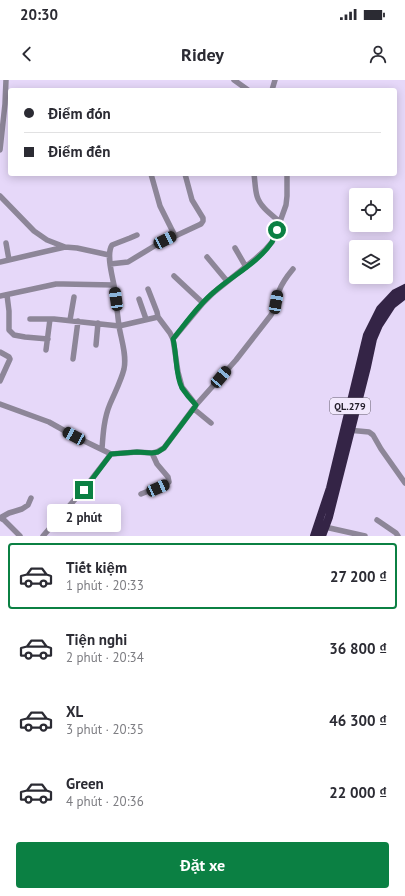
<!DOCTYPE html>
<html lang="vi">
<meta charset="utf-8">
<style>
:root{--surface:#fff;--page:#f7f7f7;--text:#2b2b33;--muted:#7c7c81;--line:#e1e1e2;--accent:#0b8043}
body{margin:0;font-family:"PT Sans",sans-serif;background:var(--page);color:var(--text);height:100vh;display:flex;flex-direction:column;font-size:15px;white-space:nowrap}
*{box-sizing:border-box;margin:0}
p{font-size:13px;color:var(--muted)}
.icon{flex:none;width:22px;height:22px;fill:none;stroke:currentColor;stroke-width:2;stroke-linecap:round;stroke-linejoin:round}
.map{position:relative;height:456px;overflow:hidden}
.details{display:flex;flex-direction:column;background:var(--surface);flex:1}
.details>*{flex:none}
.banner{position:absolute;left:8px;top:8px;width:389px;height:88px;border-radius:4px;box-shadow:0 2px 10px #0003;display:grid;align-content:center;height:88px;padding:0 16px;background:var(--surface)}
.controls{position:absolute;left:349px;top:108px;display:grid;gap:8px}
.controls a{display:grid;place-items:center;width:44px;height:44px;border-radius:4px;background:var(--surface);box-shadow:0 2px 10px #0003;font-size:20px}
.end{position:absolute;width:18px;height:18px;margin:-9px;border:5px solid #0b8043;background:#fff;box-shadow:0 0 0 2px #fff}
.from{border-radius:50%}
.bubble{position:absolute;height:28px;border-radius:4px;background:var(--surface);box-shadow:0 2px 10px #0003;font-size:13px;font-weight:700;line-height:28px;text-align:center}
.car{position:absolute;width:12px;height:24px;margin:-12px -6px;border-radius:5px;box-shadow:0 0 3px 1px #0007;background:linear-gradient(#222 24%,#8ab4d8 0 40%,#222 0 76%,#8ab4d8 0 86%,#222 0)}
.banner b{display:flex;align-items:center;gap:14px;height:38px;font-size:15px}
.banner b+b{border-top:1px solid var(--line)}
.banner i{width:10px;height:10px;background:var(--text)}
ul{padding:7px 0 0;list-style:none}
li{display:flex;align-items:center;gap:12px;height:66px;margin:0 8px 6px;padding:0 8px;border:2px solid transparent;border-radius:4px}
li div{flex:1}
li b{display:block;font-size:15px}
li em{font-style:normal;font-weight:700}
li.on{border-color:var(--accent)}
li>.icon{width:36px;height:36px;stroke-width:1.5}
.button{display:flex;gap:8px;margin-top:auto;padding:8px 16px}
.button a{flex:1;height:46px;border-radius:4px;background:var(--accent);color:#fff;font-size:16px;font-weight:700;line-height:46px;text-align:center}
.status{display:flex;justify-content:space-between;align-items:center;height:28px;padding:0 20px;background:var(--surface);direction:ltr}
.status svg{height:11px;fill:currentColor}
header{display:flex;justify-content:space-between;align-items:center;height:52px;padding:0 16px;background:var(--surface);font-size:18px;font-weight:700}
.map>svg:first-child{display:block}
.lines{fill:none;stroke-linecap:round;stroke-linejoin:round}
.minor{stroke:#8d8698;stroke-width:5.5}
.highway{stroke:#342446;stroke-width:8}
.route{stroke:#0b8043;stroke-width:5}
.labels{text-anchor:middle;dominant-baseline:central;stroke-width:3;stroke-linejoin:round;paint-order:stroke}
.shield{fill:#f1e8fc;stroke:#635c6a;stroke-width:1}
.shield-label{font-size:10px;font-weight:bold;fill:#26202c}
</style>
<div class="status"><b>20:30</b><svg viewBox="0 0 49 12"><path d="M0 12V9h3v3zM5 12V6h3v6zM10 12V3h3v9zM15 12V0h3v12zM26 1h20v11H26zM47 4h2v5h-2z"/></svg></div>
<header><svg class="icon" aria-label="back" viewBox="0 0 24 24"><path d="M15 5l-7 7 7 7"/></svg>Ridey<svg class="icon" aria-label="person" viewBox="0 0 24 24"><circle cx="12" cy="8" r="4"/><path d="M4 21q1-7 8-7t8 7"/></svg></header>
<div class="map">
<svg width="405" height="456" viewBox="0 0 405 456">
<rect width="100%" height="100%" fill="#e6d8f9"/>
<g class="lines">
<path class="minor" d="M234 0 248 10
M272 10 275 0
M0 70 5 24 6 0
M151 94 160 126 175 156
M254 94C255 101 255 109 257 116 260 127 272 135 280 142
M0 116 34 151 47 160 65 167
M6 163 9 180
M235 168 246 187
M207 177 227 201
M0 182 65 167 77 168 109 175
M110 184 128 182 156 165 201 144 203 141V138L192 120 185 94
M174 196 190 211 203 223
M114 205 119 246 158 237 157 232 148 209
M7 215 9 231V250L14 255 25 257 48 259
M0 216 56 204H63L114 205C112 195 106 174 112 165L130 158 137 155
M139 219 146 239
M158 237 170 253 173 259 178 292 182 307 196 325
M30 239H54L119 246C121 259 127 275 124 289 121 301 115 312 110 324 104 338 103 354 102 369
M70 240 74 217
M173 259 203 223 213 213 254 180 265 170 272 162 277 150 286 125 287 116V94
M96 265 98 243
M46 270 50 239
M0 272 9 277 10 279 0 301
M73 279 78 241
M0 324 49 342 74 356 111 374 84 409 43 456
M194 329 211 343
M348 350 369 352 373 355 381 369 405 403
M111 374 137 372 152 373 157 372 164 368 196 325 236 280 271 235C277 226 275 220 279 211 282 203 288 195 293 189
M141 414 166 404 169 402 168 397 157 384 152 373
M0 438 9 433 22 429 28 425 31 418
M0 438 4 440 20 456
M377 440 396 453 398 456
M325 447 365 456"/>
<path class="highway" d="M314 456 330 408 367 255 380 229 395 213 405 208
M322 456 329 437 367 287 373 259 379 245 392 225 405 215"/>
</g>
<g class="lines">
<path class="route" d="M84 410 111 374 137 372 152 373 158 372 164 368 194 328 196 325C191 320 186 314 182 308 175 295 177 274 173 259 186 243 198 225 214 212 232 196 259 182 272 162 274 158 275 154 277 150"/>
</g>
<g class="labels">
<rect class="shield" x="330" y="318" width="40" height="16" rx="3"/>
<g class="shield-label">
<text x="350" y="326">QL.279</text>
</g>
</g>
</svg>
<div class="controls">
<a><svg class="icon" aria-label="locate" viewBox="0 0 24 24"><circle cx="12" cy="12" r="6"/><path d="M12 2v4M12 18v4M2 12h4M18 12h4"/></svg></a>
<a><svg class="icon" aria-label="layers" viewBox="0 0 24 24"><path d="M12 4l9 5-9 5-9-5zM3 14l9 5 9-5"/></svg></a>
</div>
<i class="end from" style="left:277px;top:150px"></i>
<i class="end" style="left:84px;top:410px"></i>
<div class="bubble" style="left:47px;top:424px;width:74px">2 phút</div>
<i class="car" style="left:165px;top:160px;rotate:63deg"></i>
<i class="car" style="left:116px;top:219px;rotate:352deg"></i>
<i class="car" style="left:276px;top:222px;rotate:10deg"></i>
<i class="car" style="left:221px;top:297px;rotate:40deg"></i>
<i class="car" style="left:74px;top:356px;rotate:298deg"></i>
<i class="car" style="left:158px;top:408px;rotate:66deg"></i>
<div class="banner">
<b><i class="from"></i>Điểm đón</b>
<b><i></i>Điểm đến</b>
</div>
</div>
<section class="details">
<ul>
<li class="on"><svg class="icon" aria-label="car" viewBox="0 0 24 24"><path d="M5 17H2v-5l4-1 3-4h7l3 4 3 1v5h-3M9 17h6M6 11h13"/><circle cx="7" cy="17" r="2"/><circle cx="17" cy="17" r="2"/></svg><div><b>Tiết kiệm</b><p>1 phút · 20:33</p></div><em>27 200 ₫</em></li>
<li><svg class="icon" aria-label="car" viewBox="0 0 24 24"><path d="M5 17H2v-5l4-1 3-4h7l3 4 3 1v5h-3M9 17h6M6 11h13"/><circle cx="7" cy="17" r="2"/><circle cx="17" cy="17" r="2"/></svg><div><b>Tiện nghi</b><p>2 phút · 20:34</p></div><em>36 800 ₫</em></li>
<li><svg class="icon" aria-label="car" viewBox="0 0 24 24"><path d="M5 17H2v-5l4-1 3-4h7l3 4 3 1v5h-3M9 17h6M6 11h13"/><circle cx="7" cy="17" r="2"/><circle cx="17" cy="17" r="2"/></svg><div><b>XL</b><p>3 phút · 20:35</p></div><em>46 300 ₫</em></li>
<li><svg class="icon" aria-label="car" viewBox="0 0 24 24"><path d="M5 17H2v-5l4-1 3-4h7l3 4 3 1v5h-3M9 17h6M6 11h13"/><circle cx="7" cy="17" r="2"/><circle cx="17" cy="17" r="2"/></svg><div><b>Green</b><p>4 phút · 20:36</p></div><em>22 000 ₫</em></li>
</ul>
<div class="button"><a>Đặt xe</a></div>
</section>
